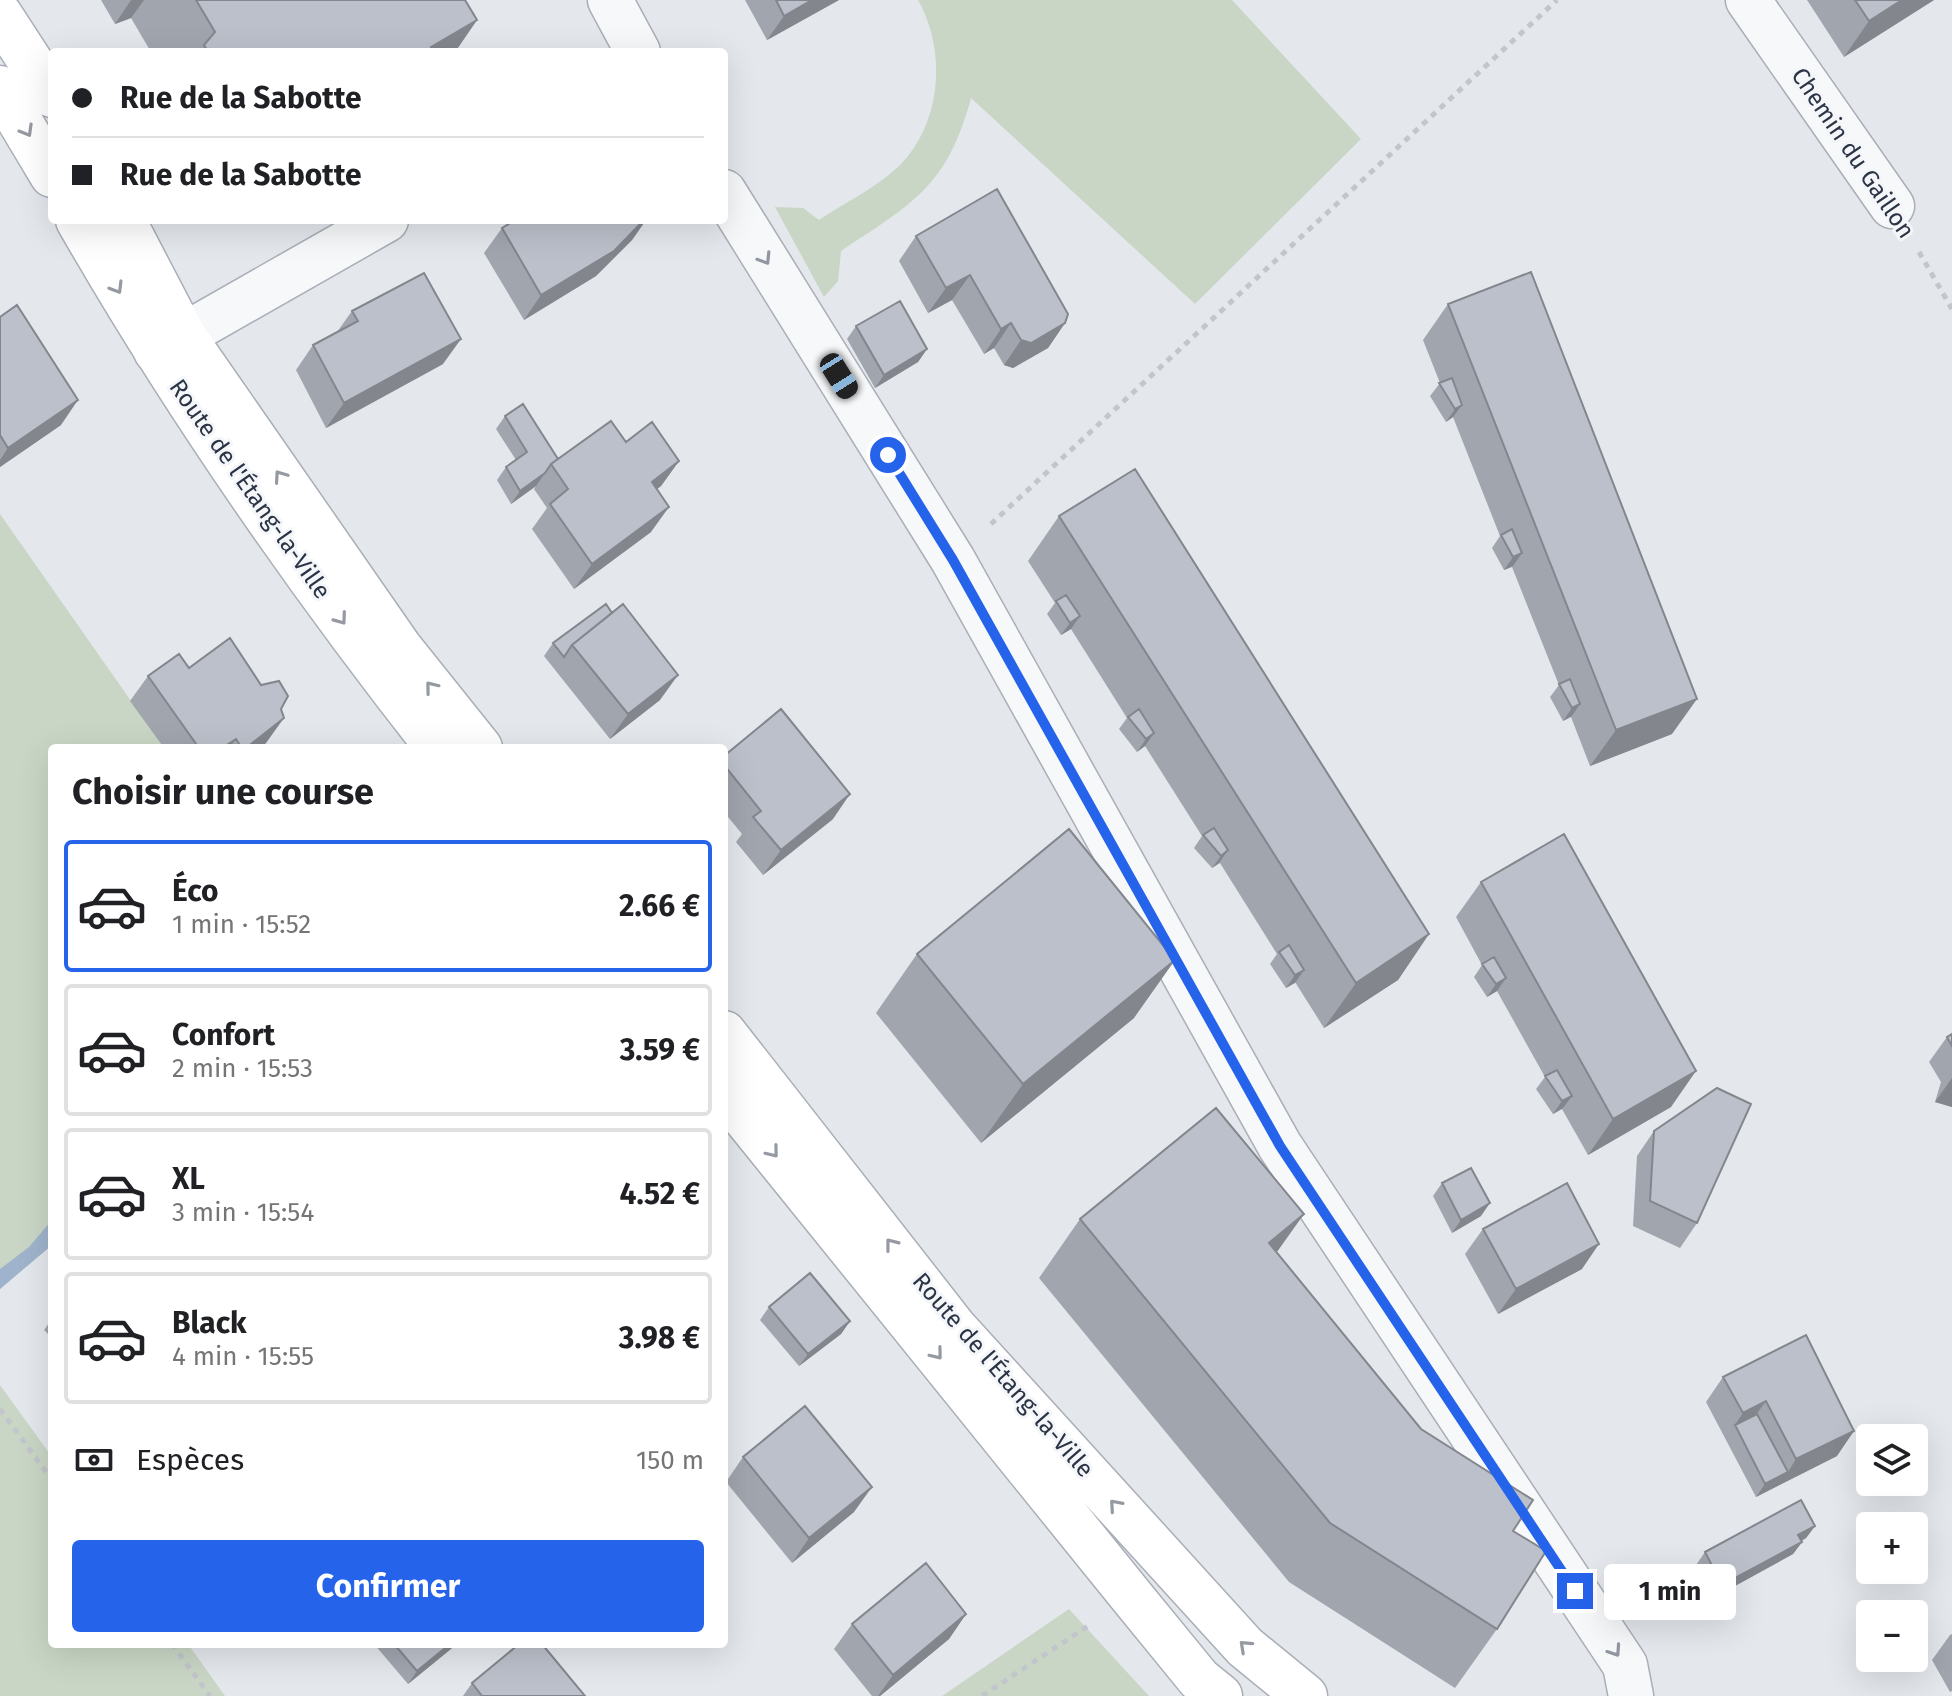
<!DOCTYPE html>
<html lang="fr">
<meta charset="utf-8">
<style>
:root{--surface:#fff;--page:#f2f2f2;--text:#202124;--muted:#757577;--line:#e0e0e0;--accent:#2563eb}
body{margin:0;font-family:"Fira Sans",sans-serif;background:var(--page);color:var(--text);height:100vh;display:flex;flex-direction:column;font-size:30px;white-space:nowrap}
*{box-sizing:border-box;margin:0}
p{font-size:26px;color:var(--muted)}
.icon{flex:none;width:44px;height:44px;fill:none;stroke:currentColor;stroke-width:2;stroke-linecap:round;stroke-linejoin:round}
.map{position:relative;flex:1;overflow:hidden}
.drawer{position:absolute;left:48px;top:744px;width:680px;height:904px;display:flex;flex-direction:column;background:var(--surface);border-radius:8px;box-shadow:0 8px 32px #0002}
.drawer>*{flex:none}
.banner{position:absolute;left:48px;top:48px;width:680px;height:176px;border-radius:8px;box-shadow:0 8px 32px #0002;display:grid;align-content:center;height:176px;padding:0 24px;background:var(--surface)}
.fabs{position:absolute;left:1856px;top:1424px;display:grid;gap:16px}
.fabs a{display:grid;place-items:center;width:72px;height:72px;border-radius:8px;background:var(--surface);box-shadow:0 8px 32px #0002;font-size:40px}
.end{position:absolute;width:36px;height:36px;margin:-18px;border:10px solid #2563eb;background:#fff;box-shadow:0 0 0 4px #fff}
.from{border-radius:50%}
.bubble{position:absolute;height:56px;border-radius:8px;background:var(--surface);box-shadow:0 8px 32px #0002;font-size:26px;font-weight:700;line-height:56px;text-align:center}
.car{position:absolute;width:24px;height:48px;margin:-24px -12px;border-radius:10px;box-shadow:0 0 6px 2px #0007;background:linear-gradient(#222 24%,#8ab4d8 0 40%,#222 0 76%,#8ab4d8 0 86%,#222 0)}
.banner b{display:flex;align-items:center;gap:28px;height:76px;font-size:30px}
.banner b+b{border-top:2px solid var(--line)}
.banner i{width:20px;height:20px;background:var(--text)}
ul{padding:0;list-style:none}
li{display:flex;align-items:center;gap:24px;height:132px;margin:0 16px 12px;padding:0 8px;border:4px solid var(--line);border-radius:8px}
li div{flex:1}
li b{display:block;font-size:30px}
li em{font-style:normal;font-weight:700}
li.selected{border-color:var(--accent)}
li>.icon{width:72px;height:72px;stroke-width:1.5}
h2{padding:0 24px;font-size:36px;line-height:96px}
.pay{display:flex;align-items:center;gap:20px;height:88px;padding:0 24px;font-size:30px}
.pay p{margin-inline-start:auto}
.action{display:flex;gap:16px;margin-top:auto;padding:16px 24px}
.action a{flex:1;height:92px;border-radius:8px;background:var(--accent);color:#fff;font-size:32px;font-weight:700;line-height:92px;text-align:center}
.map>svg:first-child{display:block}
.green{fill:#c9d6c5}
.water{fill:#9fb4cc}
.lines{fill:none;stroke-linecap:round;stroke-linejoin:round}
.street-casing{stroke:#a9aeb7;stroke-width:47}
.secondary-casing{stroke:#a9aeb7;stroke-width:47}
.path{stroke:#c2c5cb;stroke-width:5;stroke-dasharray:6 6;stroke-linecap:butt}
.street{stroke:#f7f8fa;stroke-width:44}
.secondary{stroke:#fff;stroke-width:44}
.wall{fill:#a1a5ae}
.shaded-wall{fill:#83868d}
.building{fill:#bbc0ca;stroke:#83868d;stroke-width:2}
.oneway{stroke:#959aa2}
.oneway2{stroke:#9196a0}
.route{stroke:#2563eb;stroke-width:10}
.labels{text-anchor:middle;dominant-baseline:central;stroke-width:6;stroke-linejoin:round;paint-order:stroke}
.street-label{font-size:24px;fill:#2b3445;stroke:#f4f6f9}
</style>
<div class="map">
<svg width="1952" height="1696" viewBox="0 0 1952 1696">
<rect width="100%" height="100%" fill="#e4e7ec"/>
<path class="green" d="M918 0H1232L1361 139 1195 304 971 98C947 187 913 203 841 251L838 281 824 297 775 207 803 208 819 220C844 203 876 188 898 167 942 124 947 51 918 0Z
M0 514 164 748H52V1245L0 1289Z
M0 1385 52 1457V1644H188L225 1696H0Z
M1069 1609 1149 1696H942Z"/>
<path class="water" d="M52 1220V1245L0 1289V1269L29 1247Z"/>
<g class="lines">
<g class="street-casing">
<path id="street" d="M610 0 638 52
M1748 0 1892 206
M724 192 953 560 1280 1146 1625 1665 1631 1696
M156 351 386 220"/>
</g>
<g class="secondary-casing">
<path id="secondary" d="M0 15 52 95
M0 88 52 175
M78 220C184 405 306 580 438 748
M123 220 184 337 400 648 480 748
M724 1033 954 1327 1245 1647 1305 1696
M724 1092 1132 1597 1199 1679 1220 1696"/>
</g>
<path class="path" d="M1919 252 1952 309
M991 524 1557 0
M0 1409 52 1480
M172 1644 210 1696
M982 1696 1088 1626"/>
<use href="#street" class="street"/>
<use href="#secondary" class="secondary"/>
</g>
<path class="wall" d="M101 0H465L477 20 455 52H151L131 18 115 24Z
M745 0H839L767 40Z
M1807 0H1934L1844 57Z
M515 220H646L632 240 596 276 524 320 484 253 502 228Z
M916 236 1065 323 1048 348 1013 368 1004 365 994 348 984 354 952 300 928 313 899 261Z
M1448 304 1672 734 1590 766 1571 717 1563 721 1550 697 1559 685 1512 567 1504 570 1492 548 1500 536 1453 417 1446 422 1430 396 1440 383 1423 340Z
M352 311 443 364 326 428 296 370 313 345 337 332Z
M0 317 61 425 0 467Z
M856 326 927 349 918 362 875 388 847 339Z
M505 416 558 459 626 442 679 461 661 486 657 489 651 532 574 589 532 529 547 508 534 489 536 486 511 504 497 480 506 467 516 460 496 429Z
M1059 516 1429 934 1398 980 1324 1028 1295 982 1286 988 1270 964 1277 954 1220 863 1212 868 1194 848 1202 836 1145 746 1137 752 1119 729 1127 718 1071 629 1061 635 1047 614 1055 603 1028 561Z
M606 604 660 700 610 739 544 656 553 643Z
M189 668 261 685 281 709 266 743 260 748H164L130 701 148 676Z
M724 756 833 819 763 875 736 842 742 834 724 812Z
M1481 882 1671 1107 1588 1155 1562 1109 1553 1114 1536 1089 1545 1077 1497 991 1487 997 1474 977 1482 965 1456 917Z
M917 954 1134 1018 981 1143 876 1013Z
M1952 1034V1107L1935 1102 1941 1082 1929 1062 1947 1037Z
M1654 1131 1697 1223 1680 1248 1633 1226 1637 1156Z
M1442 1183 1481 1216 1452 1233 1433 1196Z
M1080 1219 1277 1252 1421 1429 1513 1531 1497 1629 1455 1688 1289 1582 1039 1278Z
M1483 1229 1582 1269 1498 1314 1465 1254Z
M769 1307 850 1321 841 1334 799 1366 760 1320Z
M52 1319V1338L44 1330Z
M1806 1335 1837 1456 1756 1497 1706 1402 1723 1377Z
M743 1457 854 1512 792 1563 726 1482Z
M1815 1526 1806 1538 1802 1541V1542L1793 1554 1713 1598 1696 1565 1705 1552Z
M966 1614 949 1639 880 1696H872L834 1649 852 1624Z
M1952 1634V1691L1950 1692 1932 1660 1950 1635Z
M374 1644H457L408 1684Z
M472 1683 585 1696H463Z"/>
<path class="shaded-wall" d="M131 0H144L131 18 115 24Z
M812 0H839L767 40 784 16Z
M1902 0H1934L1844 57 1869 21Z
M477 20 455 52H427L431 47Z
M644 220H646L632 240 596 276 524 320 541 295Z
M970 275 952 300 928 313 946 288Z
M1011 323 994 348 984 354 1001 329Z
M1065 323 1048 348 1013 368 1004 365 1021 340Z
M461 339 443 364 326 428 344 403Z
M927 349 918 362 875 388 884 375Z
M78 400 61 425 0 467V460L8 448Z
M1462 405 1453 417 1446 422 1455 409Z
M679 461 661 486 634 507 652 482Z
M545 473 536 486 511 504 520 491Z
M669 507 651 532 574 589 592 564Z
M1522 553 1513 566 1504 570 1513 557Z
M1080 616 1071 629 1061 635 1070 623Z
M678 675 660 700 610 739 628 714Z
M1697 699 1672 734 1590 766 1616 730Z
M1580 704 1572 716 1563 721 1572 708Z
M284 718 266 743 260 748H246Z
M1154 733 1145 746 1137 752 1146 739Z
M236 739 229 748H222Z
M850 794 833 819 763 875 781 850Z
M1228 850 1219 863 1212 868 1221 856Z
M1429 934 1398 980 1324 1028 1356 983Z
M1175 960 1134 1018 981 1143 1023 1084Z
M1304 970 1295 983 1286 988 1295 975Z
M1506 978 1497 991 1487 997 1496 984Z
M1696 1071 1671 1107 1588 1155 1613 1119Z
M1952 1078V1107L1935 1102Z
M1572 1096 1563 1108 1553 1114 1562 1101Z
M1490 1203 1481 1216 1452 1233 1461 1220Z
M1304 1214 1262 1273 1269 1243Z
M1599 1244 1582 1269 1498 1314 1516 1289Z
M850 1321 841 1334 799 1366 808 1354Z
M1766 1401 1748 1426 1735 1425 1726 1438 1743 1413Z
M1854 1431 1837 1456 1756 1497 1765 1484 1788 1472 1796 1459Z
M872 1487 854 1512 792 1563 809 1538Z
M1815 1526 1806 1538 1789 1547 1798 1535Z
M1802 1542 1793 1554 1713 1598 1722 1585Z
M966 1614 949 1639 880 1696H878L893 1675Z
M450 1644H457L408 1684 417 1671Z"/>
<path class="building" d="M196 0H465L477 20 431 47 434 52H208L204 45 215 32Z
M776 0H812L784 16Z
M1855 0H1902L1869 21Z
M997 189 1068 314 1065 323 1031 343 1021 340 1011 323 1001 329 970 275 946 288 916 236Z
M515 220H644L614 251 541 295 502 228Z
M1531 272 1697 699 1616 730 1448 304Z
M424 273 461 339 344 403 313 345 358 321 352 311Z
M900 301 927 349 884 375 856 326Z
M17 305 78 400 8 448 0 435V317Z
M1452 378 1462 405 1455 409 1439 383Z
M523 404 558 459 551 464 545 473 520 491 506 467 527 452 505 416Z
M611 421 626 442 652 422 679 461 652 482 669 507 592 564 550 504 568 489 551 464Z
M1135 469 1429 934 1356 983 1059 516Z
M1512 529 1522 553 1513 557 1501 535Z
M1066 595 1080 616 1070 623 1056 601Z
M606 604 612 613 572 645 564 657 553 643Z
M623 604 678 675 628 714 572 645Z
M230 638 261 685 279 681 288 696 281 709 284 718 246 748H242L236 739 222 748H199L148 676 179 654 189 668Z
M1570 679 1580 704 1572 708 1559 684Z
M781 709 850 794 781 850 753 817 761 811 724 765V756Z
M1139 709 1154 733 1146 739 1128 717Z
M1214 828 1228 850 1221 856 1203 835Z
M1069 829 1175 960 1023 1084 917 954Z
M1564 834 1696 1071 1613 1119 1481 882Z
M1289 945 1304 970 1295 975 1279 952Z
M1494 957 1506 978 1496 984 1482 964Z
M1952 1034V1046L1947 1037Z
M1557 1070 1572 1096 1562 1101 1545 1076Z
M1717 1088 1751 1104 1697 1223 1650 1201 1654 1131Z
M1216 1108 1304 1214 1269 1243 1421 1429 1533 1500 1513 1531 1546 1551 1497 1629 1330 1523 1080 1219Z
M1471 1168 1490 1203 1461 1220 1442 1183Z
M1567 1183 1599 1244 1516 1289 1483 1229Z
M810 1273 850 1321 808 1354 769 1307Z
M1806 1335 1854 1431 1796 1459 1766 1401 1743 1413 1723 1377Z
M805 1406 872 1487 809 1538 743 1457Z
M1757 1414 1788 1472 1765 1484 1735 1425Z
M1801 1500 1815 1526 1798 1535 1802 1542 1722 1585 1705 1552Z
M926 1563 966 1614 893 1675 852 1624Z
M394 1644H450L417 1671Z
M519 1644H542L585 1696H482L472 1683Z"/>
<defs><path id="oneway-chevron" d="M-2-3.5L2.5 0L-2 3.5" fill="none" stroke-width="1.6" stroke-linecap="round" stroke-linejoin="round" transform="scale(2)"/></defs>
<g class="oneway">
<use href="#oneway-chevron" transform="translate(27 131) rotate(60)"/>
<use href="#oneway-chevron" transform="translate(117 288) rotate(59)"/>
<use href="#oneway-chevron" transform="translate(280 476) rotate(-125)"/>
<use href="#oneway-chevron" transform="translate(341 619) rotate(54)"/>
<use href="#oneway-chevron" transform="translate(431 687) rotate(-129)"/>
<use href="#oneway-chevron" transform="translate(773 1152) rotate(51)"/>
<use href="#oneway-chevron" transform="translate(891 1244) rotate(-128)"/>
<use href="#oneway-chevron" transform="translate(937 1354) rotate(51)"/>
<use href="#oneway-chevron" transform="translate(1115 1505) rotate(-131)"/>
<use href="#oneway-chevron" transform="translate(1245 1646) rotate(-137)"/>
</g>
<g class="oneway2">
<use href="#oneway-chevron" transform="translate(765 259) rotate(58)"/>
<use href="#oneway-chevron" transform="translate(1615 1651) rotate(56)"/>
</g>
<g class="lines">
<path class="route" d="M888 455 953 560 1280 1146 1575 1591"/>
</g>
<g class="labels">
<g class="street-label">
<text transform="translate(1853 153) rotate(56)">Chemin du Gaillon</text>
<text transform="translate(250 489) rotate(55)">Route de l'Étang-la-Ville</text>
<text transform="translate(1003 1375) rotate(49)">Route de l'Étang-la-Ville</text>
</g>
</g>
</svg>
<div class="fabs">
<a><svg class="icon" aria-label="layers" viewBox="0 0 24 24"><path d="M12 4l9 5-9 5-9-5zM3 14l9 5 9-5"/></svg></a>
<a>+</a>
<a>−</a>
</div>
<i class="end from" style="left:888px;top:455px"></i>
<i class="end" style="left:1575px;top:1591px"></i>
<div class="bubble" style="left:1604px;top:1564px;width:132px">1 min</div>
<i class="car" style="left:839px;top:376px;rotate:148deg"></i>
<div class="banner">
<b><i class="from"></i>Rue de la Sabotte</b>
<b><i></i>Rue de la Sabotte</b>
</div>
<section class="drawer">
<h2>Choisir une course</h2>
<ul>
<li class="selected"><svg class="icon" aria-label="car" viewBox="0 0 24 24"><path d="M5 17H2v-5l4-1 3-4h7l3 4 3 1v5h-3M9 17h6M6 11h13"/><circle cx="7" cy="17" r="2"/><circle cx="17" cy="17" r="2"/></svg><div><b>Éco</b><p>1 min · 15:52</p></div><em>2.66 €</em></li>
<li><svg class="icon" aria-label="car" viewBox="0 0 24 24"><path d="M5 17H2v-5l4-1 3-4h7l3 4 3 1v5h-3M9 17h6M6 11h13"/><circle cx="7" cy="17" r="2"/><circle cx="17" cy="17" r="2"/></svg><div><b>Confort</b><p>2 min · 15:53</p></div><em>3.59 €</em></li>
<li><svg class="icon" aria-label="car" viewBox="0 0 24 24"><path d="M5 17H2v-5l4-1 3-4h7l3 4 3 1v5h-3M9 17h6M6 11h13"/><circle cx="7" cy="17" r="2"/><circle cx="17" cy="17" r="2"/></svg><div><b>XL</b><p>3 min · 15:54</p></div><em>4.52 €</em></li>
<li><svg class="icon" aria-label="car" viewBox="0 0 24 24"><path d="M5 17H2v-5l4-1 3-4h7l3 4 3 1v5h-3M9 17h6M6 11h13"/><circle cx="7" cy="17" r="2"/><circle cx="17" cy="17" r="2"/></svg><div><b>Black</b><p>4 min · 15:55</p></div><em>3.98 €</em></li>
</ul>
<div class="pay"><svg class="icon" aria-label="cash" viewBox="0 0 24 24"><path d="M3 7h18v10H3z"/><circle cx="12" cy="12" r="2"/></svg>Espèces<p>150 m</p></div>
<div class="action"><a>Confirmer</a></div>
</section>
</div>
